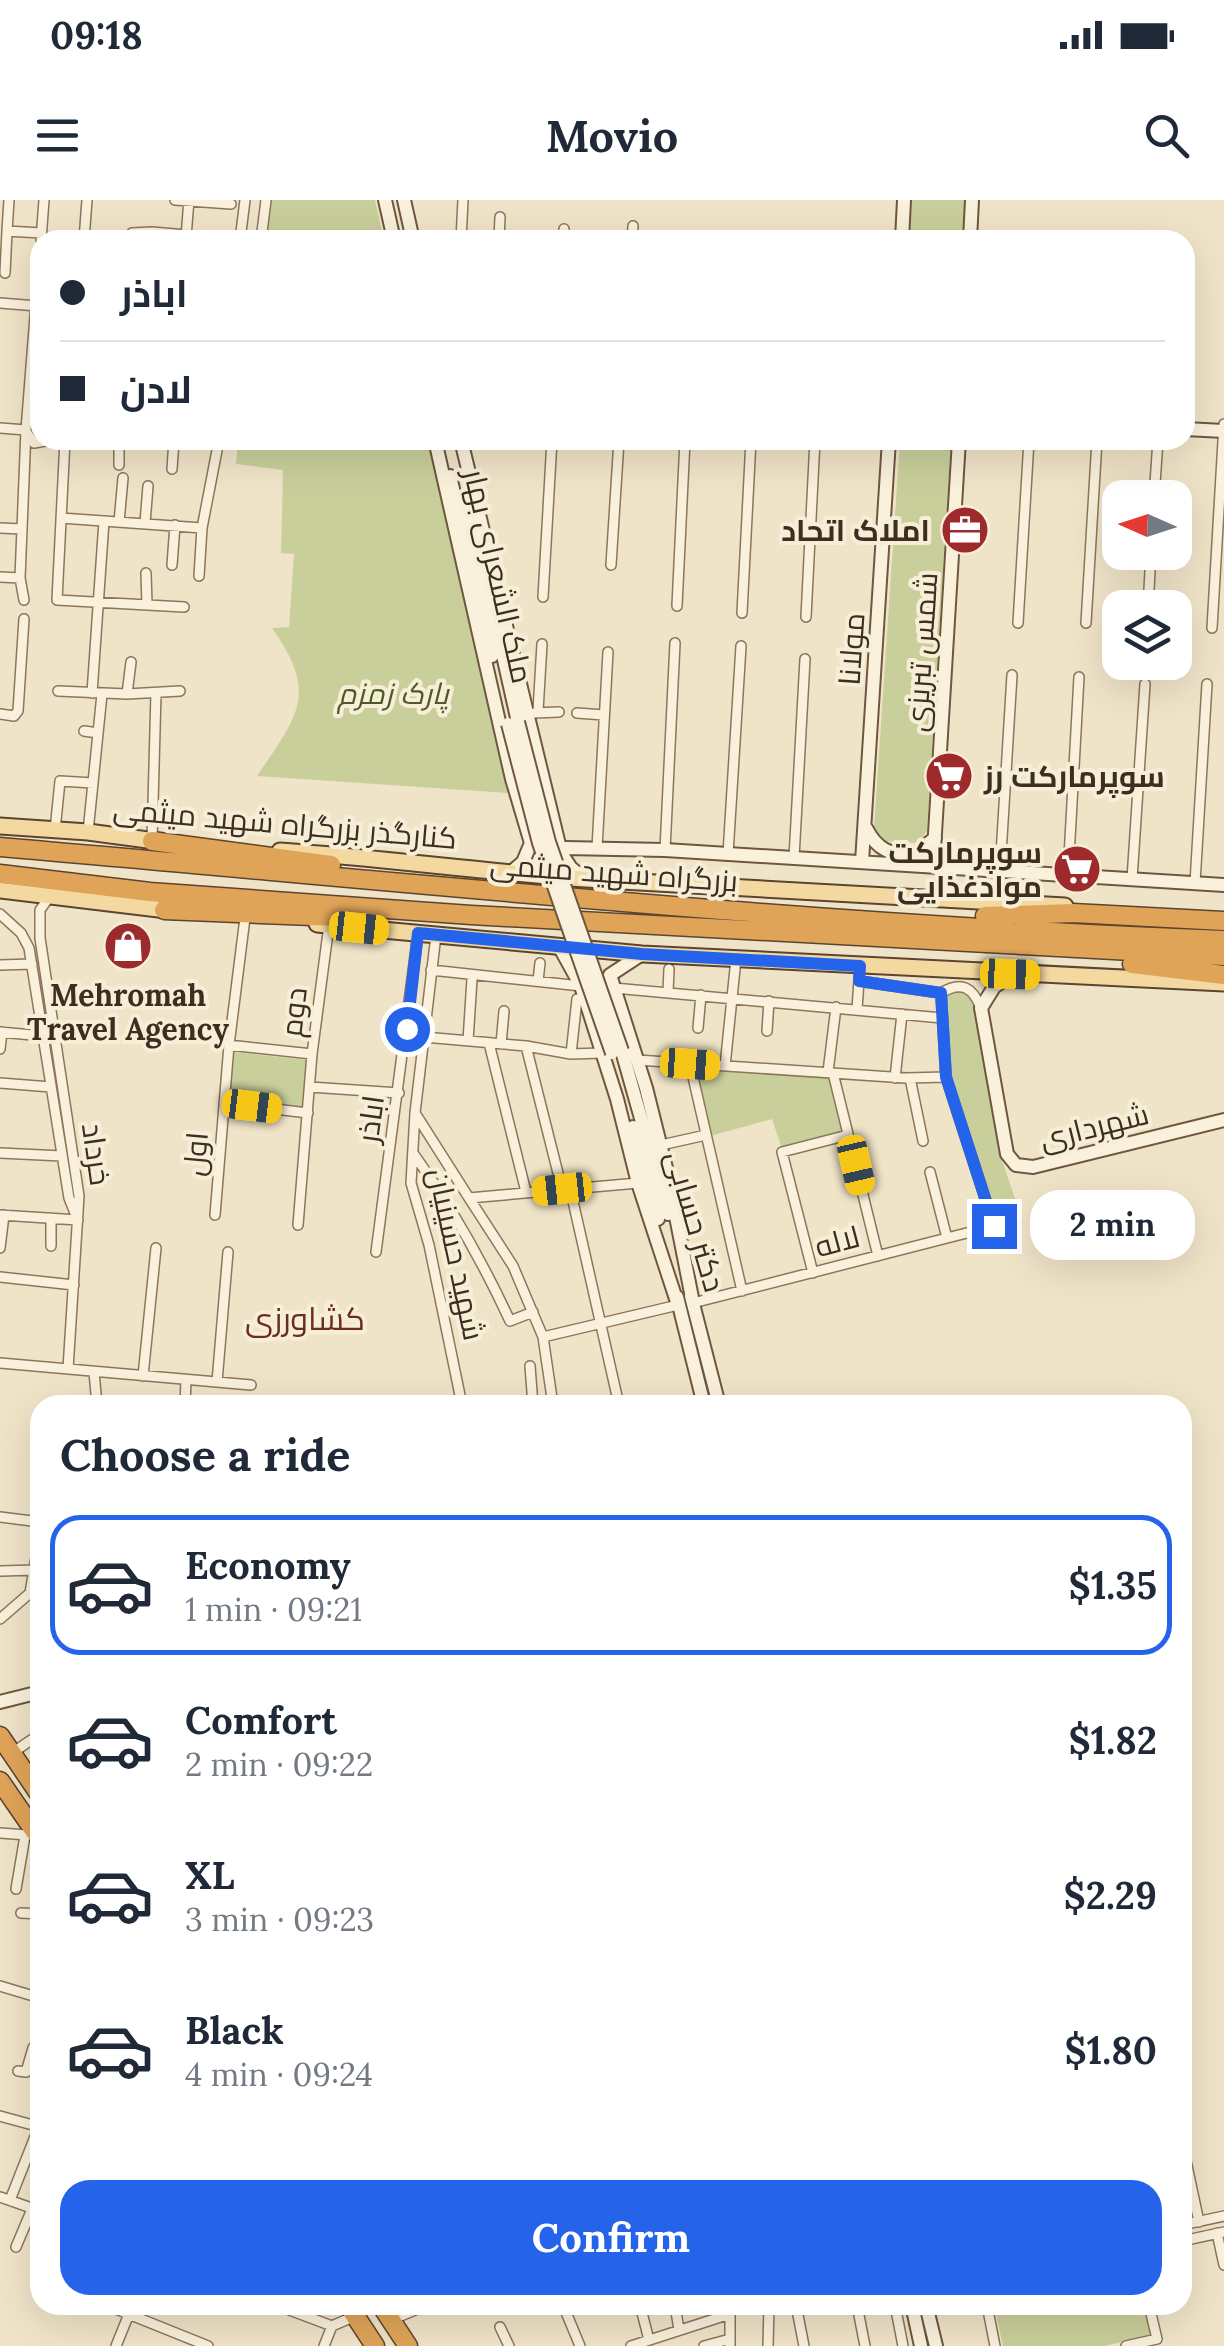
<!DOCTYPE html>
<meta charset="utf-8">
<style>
:root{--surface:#fff;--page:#f2f2f3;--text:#1f2937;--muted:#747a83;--line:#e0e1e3;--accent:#2563eb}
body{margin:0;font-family:Lora,Cairo,serif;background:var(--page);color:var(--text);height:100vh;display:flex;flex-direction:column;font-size:38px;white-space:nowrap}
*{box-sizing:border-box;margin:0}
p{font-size:32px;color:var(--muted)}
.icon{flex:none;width:55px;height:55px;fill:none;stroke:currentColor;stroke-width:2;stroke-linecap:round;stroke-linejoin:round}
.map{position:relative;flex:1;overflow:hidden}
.details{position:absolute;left:30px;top:1195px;width:1162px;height:920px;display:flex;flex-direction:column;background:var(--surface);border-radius:30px;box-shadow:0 10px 40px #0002}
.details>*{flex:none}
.hud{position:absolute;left:30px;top:30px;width:1165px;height:220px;border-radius:30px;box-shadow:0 10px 40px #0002;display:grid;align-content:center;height:220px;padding:0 30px;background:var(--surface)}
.needle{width:65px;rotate:273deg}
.fabs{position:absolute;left:1102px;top:280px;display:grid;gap:20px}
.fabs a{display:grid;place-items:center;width:90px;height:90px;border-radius:20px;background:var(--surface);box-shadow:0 10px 40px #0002;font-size:50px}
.end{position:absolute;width:45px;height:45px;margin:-22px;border:12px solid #2563eb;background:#fff;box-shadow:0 0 0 5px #fff}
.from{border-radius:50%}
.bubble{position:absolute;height:70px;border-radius:30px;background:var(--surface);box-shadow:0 10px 40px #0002;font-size:32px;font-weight:700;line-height:70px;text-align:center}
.car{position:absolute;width:30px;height:60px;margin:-30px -15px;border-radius:12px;box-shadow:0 0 8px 2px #0007;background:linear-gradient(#f5c518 24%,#345 0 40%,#f5c518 0 76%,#345 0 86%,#f5c518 0)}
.hud b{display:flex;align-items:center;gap:35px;height:95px;font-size:38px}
.hud b+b{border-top:2px solid var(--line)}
.hud i{width:25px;height:25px;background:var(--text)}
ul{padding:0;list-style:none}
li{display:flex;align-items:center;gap:30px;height:140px;margin:0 20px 15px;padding:0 10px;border:5px solid transparent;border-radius:30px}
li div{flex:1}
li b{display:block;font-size:38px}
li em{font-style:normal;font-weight:700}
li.current{border-color:var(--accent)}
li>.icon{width:90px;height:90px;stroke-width:1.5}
h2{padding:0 30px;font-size:45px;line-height:120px}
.button{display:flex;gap:20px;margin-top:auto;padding:20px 30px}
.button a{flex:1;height:115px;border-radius:30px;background:var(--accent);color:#fff;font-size:40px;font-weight:700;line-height:115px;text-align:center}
.status{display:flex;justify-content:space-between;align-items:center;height:70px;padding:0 50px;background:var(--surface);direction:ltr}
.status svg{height:28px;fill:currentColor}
header{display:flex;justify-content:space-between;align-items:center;height:130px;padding:0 30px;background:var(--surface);font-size:45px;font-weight:700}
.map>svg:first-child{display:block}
.green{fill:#c9cf9b}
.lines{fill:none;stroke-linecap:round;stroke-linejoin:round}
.street-casing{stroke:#8d765c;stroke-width:12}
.secondary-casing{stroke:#6f573f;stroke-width:16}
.primary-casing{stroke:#5b4430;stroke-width:19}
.highway-casing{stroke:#5b4430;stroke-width:21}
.street{stroke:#faf1dc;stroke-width:9}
.secondary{stroke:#faf1dc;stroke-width:12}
.primary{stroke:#f3d9a0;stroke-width:15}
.highway{stroke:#e0a458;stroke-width:18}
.secondary-bridge-casing{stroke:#6f573f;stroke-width:16;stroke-linecap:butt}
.secondary-bridge{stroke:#faf1dc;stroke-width:12}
.route{stroke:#2563eb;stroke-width:12}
.labels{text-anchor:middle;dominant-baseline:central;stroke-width:8;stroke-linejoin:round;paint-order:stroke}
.poi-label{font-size:30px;font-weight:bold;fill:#3d2e20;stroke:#f7eed8;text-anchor:end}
.street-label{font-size:30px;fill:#3d2e20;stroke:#f7eed8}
.park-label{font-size:30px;font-style:italic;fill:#4d5a26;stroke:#f7eed8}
.neighbourhood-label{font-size:32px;fill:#6b2e1e;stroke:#f7eed8}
</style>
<div class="status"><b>09:18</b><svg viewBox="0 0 49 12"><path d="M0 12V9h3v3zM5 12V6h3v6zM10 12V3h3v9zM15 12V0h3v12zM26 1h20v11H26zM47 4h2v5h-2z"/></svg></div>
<header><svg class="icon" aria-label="menu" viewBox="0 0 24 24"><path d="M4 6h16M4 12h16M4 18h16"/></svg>Movio<svg class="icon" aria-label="search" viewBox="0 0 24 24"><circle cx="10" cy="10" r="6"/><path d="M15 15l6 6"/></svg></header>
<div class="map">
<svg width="1224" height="2146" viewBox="0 0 1224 2146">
<rect width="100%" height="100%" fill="#f0e4c8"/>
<path class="green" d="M262 0H375L384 40H257Z
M912 0H969L968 18 959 40H918L910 29Z
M238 240H429L508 593 257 576C298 515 319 494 272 428L289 427 294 354 281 353 283 270 236 264Z
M900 240H951L927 631 918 643 883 641 874 628Z
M1175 443H1183L1181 479 1118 475 1120 445V462H1175Z
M950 790 972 792 998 948 1023 1022 1008 1030 998 1023 952 876 944 796Z
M234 852 307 860 302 909 229 900Z
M695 868 830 876 844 932 782 949 772 919 710 936Z
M994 2105H1145L1152 2135 1104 2146H1003Z"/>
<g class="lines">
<g class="street-casing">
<path id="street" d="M9 0 7 31 41 33
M175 0 231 4
M132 33 152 32
M186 37 189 0
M41 40 44 0
M84 40 87 0
M151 40 152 32 186 35
M240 40 245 0
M261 40 266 0
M461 40 463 0
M499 40 500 17
M564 40V29
M632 40 633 26
M699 40V36
M826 40V36
M5 73 7 31
M0 103 37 106
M0 228 26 230
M27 233 34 243 51 240
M65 240 57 400 184 407
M490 244V240
M119 265V240
M172 269 174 240
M1154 298 1158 240
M61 318 202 328
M119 322 123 278
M145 323 148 286
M0 328 22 329
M172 365 175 325
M611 365 619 240
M146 373 147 405
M199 376 202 328 219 240
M0 377 20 378
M543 397 552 240
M24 400 20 378 26 230 40 53
M677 406 685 240
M1148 408 1151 352
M742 413 751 240
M806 417 815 240
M1018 423 1029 240
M1086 423 1097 240
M1212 428 1224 224
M58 491 127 494 180 491
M92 493 104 321
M127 494 131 462
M538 511 542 444
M534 513 559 512
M577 513 604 515
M0 514 14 516 18 511 24 419
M84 531 98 533
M55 630 60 581 93 583
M88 632 102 494
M152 640 156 493
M597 648 608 452
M665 650 675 443
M728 654 741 446
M794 658 805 459
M1000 671 1012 475
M1068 675 1079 477
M1132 679 1145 484
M1195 683 1207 484
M50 696 40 710V738L79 996 68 1169
M0 714 21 733 29 748 69 998 77 1018
M436 735 415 913 411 983 429 1045 462 1205
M0 765 32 764
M431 770 581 786
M538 781 540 763
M859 781 941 793C962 780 973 788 981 808
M614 788 942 818
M668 792 669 769
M857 809 860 766
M698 828 701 795
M767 831 769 801
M0 832 43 836
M424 837 526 846 571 854 602 853
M468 841 472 779
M489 843 526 992
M501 844 504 811
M229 845 312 854
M526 846 562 989
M0 849 2 832
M571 854 577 799
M637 860 906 878 946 877
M690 864 742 1091
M725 866 736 759
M828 872 836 807
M833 873 878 1056
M895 878 902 814
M910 878 923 941
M0 883 51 887
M310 887 399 893
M224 903 308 913
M415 913 469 998 638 983
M661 945 706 935
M0 953 62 956
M413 953C449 1003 484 1065 510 1121L533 1112
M930 972 947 1038
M570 988 619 1205
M469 998 513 1066 543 1137 553 1205
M0 1015 78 1020
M215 1015 229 845 245 718
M51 1018V1046
M298 1025 312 854 329 725
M0 1048 4 1015
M376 1052 418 733
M813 1073 782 952 848 935
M0 1077 74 1085
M693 1103 994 1026 946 877 941 793
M543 1137 678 1105
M0 1163 251 1185
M530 1166 533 1205
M94 1172 97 1205
M143 1176 156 1048
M217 1182 228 1052
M185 1205 186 1180
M0 1317 40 1322
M0 1371 37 1370
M0 1419 30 1393 40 1334
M12 1553 40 1534
M0 1633 27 1635
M16 1689 25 1636
M21 1713 40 1714
M0 1786 40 1798
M18 1871 26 1872 33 1848 40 1849
M0 1916 40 1927
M1182 1942 1199 2022
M0 1997 40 2011
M10 2000 40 1924
M1182 2025 1224 2016
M40 2033 37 2042 40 2043
M1217 2033 1224 2065
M1182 2041 1224 2032
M16 2047 32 2009
M106 2105 208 2146
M276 2105 332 2126 355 2116
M563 2105 580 2146
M640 2105 649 2140
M675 2105 679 2130
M796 2105 804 2146
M857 2105 865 2146
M895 2105 903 2146
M987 2105 995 2146
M391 2120 427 2105
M500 2127 509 2146
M116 2146 129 2114
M324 2146 332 2126
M631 2146 730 2114
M704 2146 730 2139
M730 2146V2105
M768 2146 769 2105
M1126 2146 1157 2139 1149 2105"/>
</g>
<g class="secondary-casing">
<path id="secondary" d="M385 0 394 40
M404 0 413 40
M902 40 904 0
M970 40 972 0
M1185 229 1224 231
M435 240 512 579 531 643 523 662 509 674
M461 240 561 653 571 668 585 679
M450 276 492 456
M468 300 518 522
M866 628C877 650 891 656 915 654L935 638
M566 648 665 650 1224 685
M862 662 889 240
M933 666 959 240
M559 746 581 786 617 899 638 983 678 1105
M642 754 610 775 646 888 668 976 693 1103
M1011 775 994 787 981 808 1007 954 1016 965 1033 967 1224 920
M622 851 668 1014
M633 927 658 1019
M691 1096 719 1205
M677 1097 704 1205
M0 1502 40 1492
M912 2105 921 2146
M926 2105 936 2146"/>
</g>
<g class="primary-casing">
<path id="primary" d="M0 626 88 632 163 642
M280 651C382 658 483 672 585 679L1065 706
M0 690 175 711
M317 724 642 754 1224 783"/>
</g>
<g class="highway-casing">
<path id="highway" d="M152 641 331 665
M0 647C407 682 815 725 1224 740
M0 674 150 692 471 715 1224 756
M164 710 338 717
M985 716 1073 713 1224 721
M1132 764 1224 775
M0 1536 40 1595
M0 1581 40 1639
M348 2105 375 2146
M381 2105 408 2146"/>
</g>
<use href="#street" class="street"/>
<use href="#secondary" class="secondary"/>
<use href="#primary" class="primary"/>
<use href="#highway" class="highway"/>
<g class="secondary-bridge-casing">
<path id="secondary-bridge" d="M518 522 549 642 622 851
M508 524 539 643 612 853"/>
</g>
<use href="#secondary-bridge" class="secondary-bridge"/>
</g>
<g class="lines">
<path class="route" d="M407 829 418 733 642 754 860 766 859 781 941 793 946 877 994 1026"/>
</g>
<defs>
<g id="office-disc" transform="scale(2.5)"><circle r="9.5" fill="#9e2a2b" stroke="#f7eed8"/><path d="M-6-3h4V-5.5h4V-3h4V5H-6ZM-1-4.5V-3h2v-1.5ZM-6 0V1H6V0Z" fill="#fff"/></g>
<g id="supermarket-disc" transform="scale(2.5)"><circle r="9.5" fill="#9e2a2b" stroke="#f7eed8"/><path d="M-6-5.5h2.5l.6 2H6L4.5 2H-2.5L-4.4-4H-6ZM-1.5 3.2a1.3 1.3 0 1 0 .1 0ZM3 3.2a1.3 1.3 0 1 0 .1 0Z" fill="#fff"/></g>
<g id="shop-disc" transform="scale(2.5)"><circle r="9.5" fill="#9e2a2b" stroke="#f7eed8"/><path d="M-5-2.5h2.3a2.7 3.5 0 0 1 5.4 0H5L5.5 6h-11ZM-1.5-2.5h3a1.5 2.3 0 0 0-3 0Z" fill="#fff"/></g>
</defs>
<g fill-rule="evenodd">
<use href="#office-disc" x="965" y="330"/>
<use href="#supermarket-disc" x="949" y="576"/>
<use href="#supermarket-disc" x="1077" y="669"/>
<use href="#shop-disc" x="128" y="746"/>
</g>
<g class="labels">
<g class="poi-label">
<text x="930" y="330">املاک اتحاد</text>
<text x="984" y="576" text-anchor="start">سوپرمارکت رز</text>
<text x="1042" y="652">سوپرمارکت<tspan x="1042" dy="34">موادغذایی</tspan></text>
<text x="128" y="795" text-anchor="middle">Mehromah<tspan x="128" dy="34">Travel Agency</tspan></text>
</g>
<g class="street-label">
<text transform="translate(499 376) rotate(77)">ملک الشعرای بهار</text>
<text transform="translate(851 449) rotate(-86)">مولانا</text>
<text transform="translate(921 452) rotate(-86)">شمس تبریزی</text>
<text transform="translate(285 623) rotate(5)">کنارگذر بزرگراه شهید میثمی</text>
<text transform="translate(614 672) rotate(4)">بزرگراه شهید میثمی</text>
<text transform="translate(293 812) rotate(-83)">دوم</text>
<text transform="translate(370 919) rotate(-82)">اباذر</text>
<text transform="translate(1094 926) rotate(-14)">شهرداری</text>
<text transform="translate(97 954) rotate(82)">خرداد</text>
<text transform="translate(195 954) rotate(-85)">اول</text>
<text transform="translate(696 1021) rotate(74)">دکتر حسابی</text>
<text transform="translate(837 1041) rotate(-15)">لاله</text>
<text transform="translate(457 1054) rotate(78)">شهید حسینیان</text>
</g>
<g class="park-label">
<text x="393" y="493">پارک زمزم</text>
</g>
<g class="neighbourhood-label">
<text x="305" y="1118">کشاورزی</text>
</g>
</g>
</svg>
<div class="fabs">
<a><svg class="needle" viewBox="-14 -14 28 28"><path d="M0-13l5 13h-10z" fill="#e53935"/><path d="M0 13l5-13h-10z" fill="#747a83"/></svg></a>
<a><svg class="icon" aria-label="layers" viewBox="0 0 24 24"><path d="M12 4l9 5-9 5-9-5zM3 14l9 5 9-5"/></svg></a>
</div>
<i class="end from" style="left:407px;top:829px"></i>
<i class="end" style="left:994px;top:1026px"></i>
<div class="bubble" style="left:1030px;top:990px;width:165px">2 min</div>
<i class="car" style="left:359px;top:728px;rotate:96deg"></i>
<i class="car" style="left:1010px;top:774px;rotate:92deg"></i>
<i class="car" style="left:690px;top:864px;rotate:94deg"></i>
<i class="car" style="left:252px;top:906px;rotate:97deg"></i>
<i class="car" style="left:856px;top:965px;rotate:167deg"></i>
<i class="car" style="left:562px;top:989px;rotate:264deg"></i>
<div class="hud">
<b><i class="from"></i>اباذر</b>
<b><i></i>لادن</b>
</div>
<section class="details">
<h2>Choose a ride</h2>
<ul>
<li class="current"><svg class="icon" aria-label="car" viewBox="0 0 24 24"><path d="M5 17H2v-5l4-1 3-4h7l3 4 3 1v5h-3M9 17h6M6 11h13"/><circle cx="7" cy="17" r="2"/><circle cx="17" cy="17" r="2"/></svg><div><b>Economy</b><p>1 min · 09:21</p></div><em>$1.35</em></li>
<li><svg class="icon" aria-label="car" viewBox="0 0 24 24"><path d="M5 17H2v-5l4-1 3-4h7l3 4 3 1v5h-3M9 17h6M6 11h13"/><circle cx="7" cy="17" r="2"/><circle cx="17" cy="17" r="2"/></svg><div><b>Comfort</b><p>2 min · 09:22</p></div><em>$1.82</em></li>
<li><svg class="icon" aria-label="car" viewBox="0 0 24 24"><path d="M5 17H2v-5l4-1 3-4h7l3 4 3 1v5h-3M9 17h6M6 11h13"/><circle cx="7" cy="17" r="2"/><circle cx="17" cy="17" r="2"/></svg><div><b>XL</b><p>3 min · 09:23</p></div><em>$2.29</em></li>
<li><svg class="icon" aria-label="car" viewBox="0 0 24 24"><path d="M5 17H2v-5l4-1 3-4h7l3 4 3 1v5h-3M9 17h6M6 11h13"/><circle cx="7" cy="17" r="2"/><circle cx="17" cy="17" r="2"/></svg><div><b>Black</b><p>4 min · 09:24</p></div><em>$1.80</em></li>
</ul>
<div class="button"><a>Confirm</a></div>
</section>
</div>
